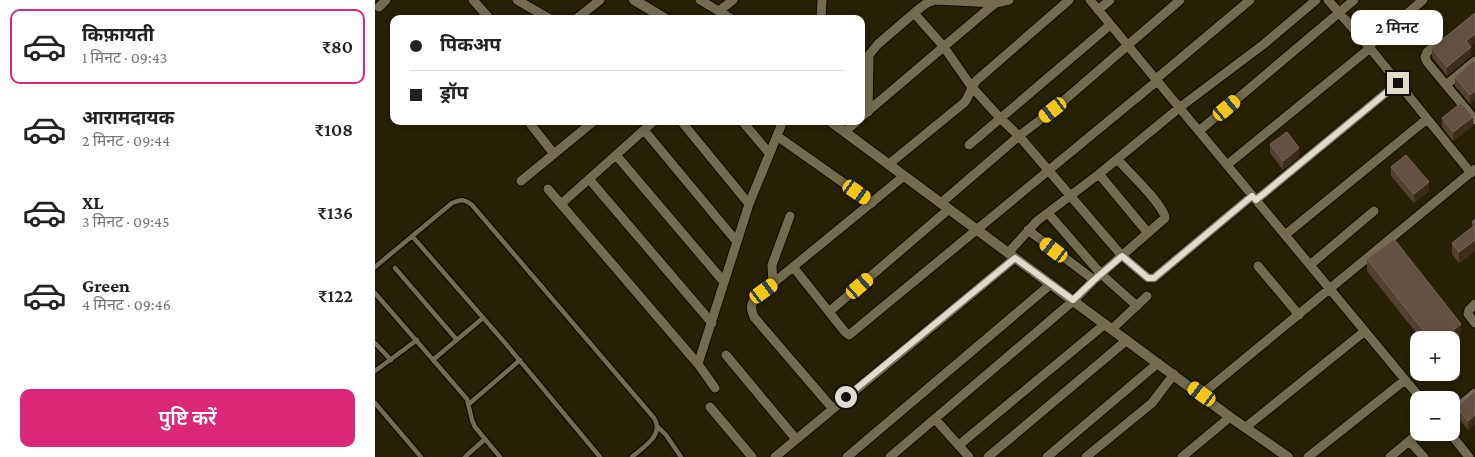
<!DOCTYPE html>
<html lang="hi">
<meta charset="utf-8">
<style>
:root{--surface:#fff;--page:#f6f6f6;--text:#222;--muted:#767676;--line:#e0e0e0;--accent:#db2777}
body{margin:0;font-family:"Crimson Pro","Noto Sans Devanagari",serif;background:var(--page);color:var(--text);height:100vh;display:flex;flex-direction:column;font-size:19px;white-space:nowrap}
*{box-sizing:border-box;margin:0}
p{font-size:16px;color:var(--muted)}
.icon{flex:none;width:28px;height:28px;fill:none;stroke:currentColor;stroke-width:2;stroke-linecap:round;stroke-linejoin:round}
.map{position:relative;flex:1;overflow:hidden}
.sheet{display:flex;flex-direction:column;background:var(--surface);width:375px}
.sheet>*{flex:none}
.guide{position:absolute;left:15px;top:15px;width:475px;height:110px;border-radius:10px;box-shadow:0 2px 8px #0003;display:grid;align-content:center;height:110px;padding:0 20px;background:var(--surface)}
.tools{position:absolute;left:1035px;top:331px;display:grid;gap:10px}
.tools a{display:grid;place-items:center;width:50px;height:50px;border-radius:10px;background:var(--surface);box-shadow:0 2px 8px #0003;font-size:25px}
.end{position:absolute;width:22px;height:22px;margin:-11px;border:6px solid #dfdccc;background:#111;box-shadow:0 0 0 2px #111}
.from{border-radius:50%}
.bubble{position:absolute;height:35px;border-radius:10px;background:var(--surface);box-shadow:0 2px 8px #0003;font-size:16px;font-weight:600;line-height:35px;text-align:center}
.car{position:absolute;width:15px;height:30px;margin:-15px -8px;border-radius:6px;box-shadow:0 0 4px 1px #0007;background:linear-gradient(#f5c518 24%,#345 0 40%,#f5c518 0 76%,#345 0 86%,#f5c518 0)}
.guide b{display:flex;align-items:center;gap:18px;height:48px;font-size:19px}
.guide b+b{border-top:1px solid var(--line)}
.guide i{width:12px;height:12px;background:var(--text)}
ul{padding:9px 0 0;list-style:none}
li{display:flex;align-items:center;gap:15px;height:75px;margin:0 10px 8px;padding:0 10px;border:2px solid transparent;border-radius:10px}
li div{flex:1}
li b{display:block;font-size:19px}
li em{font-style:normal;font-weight:600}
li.current{border-color:var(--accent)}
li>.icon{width:45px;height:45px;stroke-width:1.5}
.cta{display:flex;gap:10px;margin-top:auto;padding:10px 20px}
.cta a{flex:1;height:58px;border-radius:10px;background:var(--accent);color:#fff;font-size:20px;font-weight:600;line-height:58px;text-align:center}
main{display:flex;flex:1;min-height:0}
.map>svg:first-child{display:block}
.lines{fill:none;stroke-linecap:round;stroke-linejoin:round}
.service-casing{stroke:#0f0900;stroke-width:7}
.minor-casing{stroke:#0f0900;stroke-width:11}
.tertiary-casing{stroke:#0f0900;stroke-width:12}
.service{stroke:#736c4f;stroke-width:4.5}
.minor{stroke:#736c4f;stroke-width:9}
.tertiary{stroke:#736c4f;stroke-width:10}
.wall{fill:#564030}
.shaded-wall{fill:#3d2c18}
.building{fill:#655141;stroke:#786656}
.route{stroke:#dfdccc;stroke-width:6}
</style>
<main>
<section class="sheet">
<ul>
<li class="current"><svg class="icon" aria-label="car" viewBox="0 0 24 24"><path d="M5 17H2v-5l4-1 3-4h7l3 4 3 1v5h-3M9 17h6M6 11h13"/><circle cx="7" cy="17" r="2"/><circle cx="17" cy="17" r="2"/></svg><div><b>किफ़ायती</b><p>1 मिनट · 09:43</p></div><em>₹80</em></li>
<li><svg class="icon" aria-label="car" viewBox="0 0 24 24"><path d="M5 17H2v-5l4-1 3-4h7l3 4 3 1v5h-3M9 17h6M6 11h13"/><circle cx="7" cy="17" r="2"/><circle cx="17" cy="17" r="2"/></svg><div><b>आरामदायक</b><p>2 मिनट · 09:44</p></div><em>₹108</em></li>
<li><svg class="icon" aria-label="car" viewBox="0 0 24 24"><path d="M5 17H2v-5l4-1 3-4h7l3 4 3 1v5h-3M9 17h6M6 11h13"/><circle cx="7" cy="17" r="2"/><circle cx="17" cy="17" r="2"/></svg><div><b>XL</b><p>3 मिनट · 09:45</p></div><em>₹136</em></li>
<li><svg class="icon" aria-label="car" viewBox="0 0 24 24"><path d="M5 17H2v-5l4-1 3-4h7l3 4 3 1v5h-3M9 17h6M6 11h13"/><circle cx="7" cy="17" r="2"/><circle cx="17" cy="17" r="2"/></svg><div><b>Green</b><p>4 मिनट · 09:46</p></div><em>₹122</em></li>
</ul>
<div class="cta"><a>पुष्टि करें</a></div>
</section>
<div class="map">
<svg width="1100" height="457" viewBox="0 0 1100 457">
<rect width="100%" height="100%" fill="#262005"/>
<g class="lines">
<g class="service-casing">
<path id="service" d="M37 236 131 344 225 457
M0 267 77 203C86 199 89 199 97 205L279 418C290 435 268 447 257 457
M20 268 82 340
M0 293 92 399 97 420 100 427 125 457
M0 343 16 360
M59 359 108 318
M0 371 42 340
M0 403 46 457
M94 404 145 360
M283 427 291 435 306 457
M90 457 110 439"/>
</g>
<g class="minor-casing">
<path id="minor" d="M98 0 115 19
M142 0 175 19
M325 0 357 19
M715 0 1047 400
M953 0 995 48 1096 173
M4 7 11 0
M723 10 735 0
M344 11 358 0
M539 13 569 47 596 86 625 118 644 136 747 256 773 278H779L877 196
M201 19 225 0
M446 19 447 0
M1065 42 1052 52 1050 57 1052 62 1100 120
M994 46 1048 0
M781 79 875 0
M1071 85 1100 61
M493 112 494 55 503 44 545 8 552 3 560 0 621 3
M486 117 612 10 621 3 634 0
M153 121 179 154
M306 121 374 204
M367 121 394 153
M269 130 362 242
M824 131 979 0
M470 132 482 121
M402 136 497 203
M594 145 735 25
M241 155 349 282
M514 164 590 102C595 94 596 87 602 80L694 0
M852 165 995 48
M724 174 773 233
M214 179 337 323
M146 181 219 121
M173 189 323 364 340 388
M881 200 1023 83
M566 203 644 136 678 110 805 0
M186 204 279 121
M673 213 726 274 762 306
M910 235 1052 119
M633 253 662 221 724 174 804 108 889 44 941 0
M935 265 999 211
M883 266 924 315
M419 268 470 332 474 335 782 81
M719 280 790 218C789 205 752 170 742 159
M398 285 397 265 415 216
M1100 304 1094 310 1093 314 1100 323
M455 311 574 209
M737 329 772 296
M351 355 421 439
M323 364 374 204 408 121
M827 394 1100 169
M335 407 377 457
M458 409 379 317C376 309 375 305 380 298L529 176
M1076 413 1100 393
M560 419 594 457
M871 427 990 331
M1074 432 1094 457
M1034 441 1049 457
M584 445 730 324
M400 457 640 258
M472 457 676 284
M515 457 698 301 719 280 653 230
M613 457 752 340
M672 457 783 363
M711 457 777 403 799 374
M807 457 855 417
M933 457 1030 380
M1015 457 1045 432"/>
</g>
<g class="tertiary-casing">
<path id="tertiary" d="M259 0 291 19
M455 121 855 417 913 457"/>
</g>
<use href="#service" class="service"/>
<use href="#minor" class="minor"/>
<use href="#tertiary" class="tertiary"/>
</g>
<path class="wall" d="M1100 13V43L1095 46 1096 56 1072 76 1057 57V48Z
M1098 61 1095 104 1080 86V77Z
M1067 118 1098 126 1078 141 1067 127Z
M895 144 924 157 908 170 895 153Z
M1016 167 1054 191 1039 203 1016 176Z
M1100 219V251L1084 263 1077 254V243L1097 228V222Z
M992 259 1086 336 1076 344V340H1047L992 271Z
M1100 391 1093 430 1082 416V407Z"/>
<path class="shaded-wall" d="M965 0H969L965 4Z
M1100 34V43L1091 50V41Z
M1096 47V56L1072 76V67Z
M1100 91V100L1095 104V95Z
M1098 117V126L1078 141V132Z
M924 148V157L908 170V161Z
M1054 182V191L1039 203V194Z
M1100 240V251L1084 263V252Z
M1086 324V336L1076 344V340H1066Z
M1100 415V424L1093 430V421Z"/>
<path class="building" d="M1100 13V34L1091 41 1096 47 1072 67 1057 48Z
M1098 61 1100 63V91L1095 95 1080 77Z
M1086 103 1098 117 1078 132 1067 118Z
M912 132 924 148 908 161 895 144Z
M1031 155 1054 182 1039 194 1016 167Z
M1100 219V225L1097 222Z
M1100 225V240L1084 252 1077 243Z
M1019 239 1086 324 1066 340H1056L992 259Z
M1100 391V415L1093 421 1082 407Z"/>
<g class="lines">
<path class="route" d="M471 397 640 258 698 300 719 280 747 256 773 278H779L877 196 881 200 1023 83"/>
</g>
</svg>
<div class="tools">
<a>+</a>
<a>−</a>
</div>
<i class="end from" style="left:471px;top:397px"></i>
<i class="end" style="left:1023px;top:83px"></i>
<div class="bubble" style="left:976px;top:10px;width:92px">2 मिनट</div>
<i class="car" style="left:852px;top:108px;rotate:50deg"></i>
<i class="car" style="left:678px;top:110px;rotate:232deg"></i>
<i class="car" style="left:482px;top:192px;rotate:125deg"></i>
<i class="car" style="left:679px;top:250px;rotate:307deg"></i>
<i class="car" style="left:485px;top:286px;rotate:49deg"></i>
<i class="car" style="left:389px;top:291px;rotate:54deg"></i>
<i class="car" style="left:827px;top:394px;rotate:306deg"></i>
<div class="guide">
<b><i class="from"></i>पिकअप</b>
<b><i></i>ड्रॉप</b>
</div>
</div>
</main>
